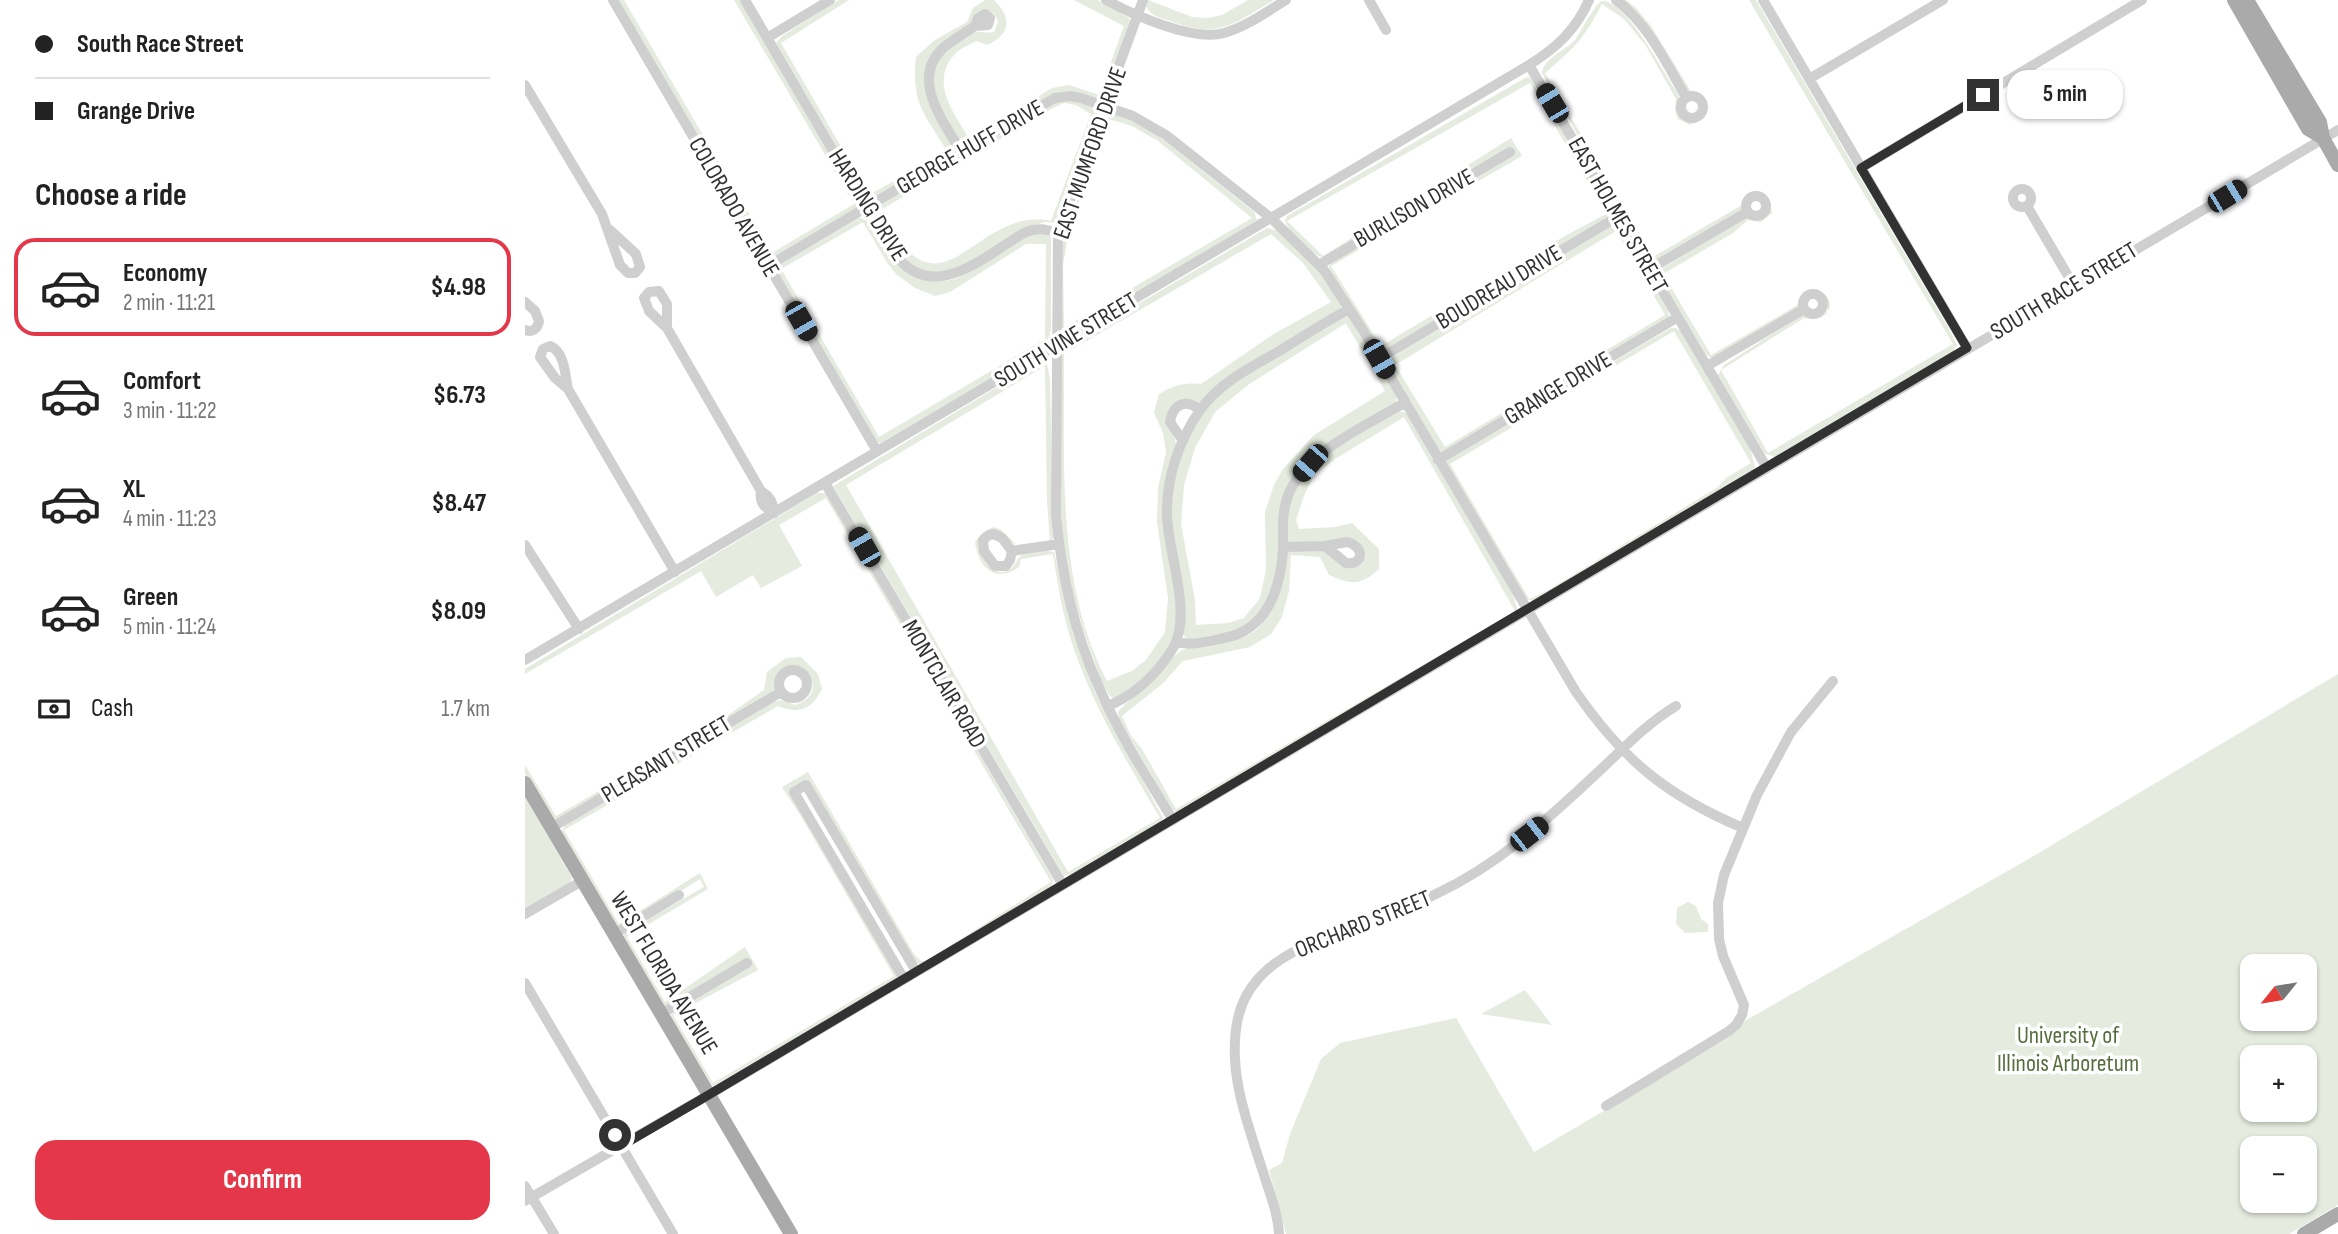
<!DOCTYPE html>
<meta charset="utf-8">
<style>
:root{--surface:#fff;--page:#f6f6f6;--text:#222;--muted:#767676;--line:#e0e0e0;--accent:#e5374a}
body{margin:0;font-family:"Sofia Sans Condensed",sans-serif;background:var(--page);color:var(--text);height:100vh;display:flex;flex-direction:column;font-size:26px;white-space:nowrap}
*{box-sizing:border-box;margin:0}
p{font-size:23px;color:var(--muted)}
.icon{flex:none;width:38px;height:38px;fill:none;stroke:currentColor;stroke-width:2;stroke-linecap:round;stroke-linejoin:round}
.map{position:relative;flex:1;overflow:hidden}
.details{display:flex;flex-direction:column;background:var(--surface);width:525px}
.details>*{flex:none}
.top-card{display:grid;align-content:center;height:154px;padding:0 35px;background:var(--surface)}
.needle{width:46px;rotate:240deg}
.controls{position:absolute;left:1715px;top:954px;display:grid;gap:14px}
.controls a{display:grid;place-items:center;width:77px;height:77px;border-radius:14px;background:var(--surface);box-shadow:0 2px 5px #0004;font-size:35px}
.end{position:absolute;width:32px;height:32px;margin:-16px;border:9px solid #323232;background:#fff;box-shadow:0 0 0 4px #fff}
.from{border-radius:50%}
.bubble{position:absolute;height:49px;border-radius:21px;background:var(--surface);box-shadow:0 2px 5px #0004;font-size:23px;font-weight:700;line-height:49px;text-align:center}
.car{position:absolute;width:21px;height:42px;margin:-21px -10px;border-radius:9px;box-shadow:0 0 5px 2px #0007;background:linear-gradient(#222 24%,#8ab4d8 0 40%,#222 0 76%,#8ab4d8 0 86%,#222 0)}
.top-card b{display:flex;align-items:center;gap:24px;height:66px;font-size:26px}
.top-card b+b{border-top:2px solid var(--line)}
.top-card i{width:18px;height:18px;background:var(--text)}
ul{padding:0;list-style:none}
li{display:flex;align-items:center;gap:21px;height:98px;margin:0 14px 10px;padding:0 21px;border:4px solid transparent;border-radius:21px}
li div{flex:1}
li b{display:block;font-size:26px}
li em{font-style:normal;font-weight:700}
li.selected{border-color:var(--accent)}
li>.icon{width:63px;height:63px;stroke-width:1.5}
h2{padding:0 35px;font-size:32px;line-height:84px}
.pay{display:flex;align-items:center;gap:18px;height:77px;padding:0 35px;font-size:26px}
.pay p{margin-inline-start:auto}
.action{display:flex;gap:14px;margin-top:auto;padding:14px 35px}
.action a{flex:1;height:80px;border-radius:21px;background:var(--accent);color:#fff;font-size:28px;font-weight:700;line-height:80px;text-align:center}
main{display:flex;flex:1;min-height:0}
.map>svg:first-child{display:block}
.green{fill:#e5ebde;fill-rule:evenodd}
.lines{fill:none;stroke-linecap:round;stroke-linejoin:round}
.minor{stroke:#cfcfcf;stroke-width:10}
.major{stroke:#aaa;stroke-width:14}
.route{stroke:#323232;stroke-width:9}
.labels{text-anchor:middle;dominant-baseline:central;stroke-width:7;stroke-linejoin:round;paint-order:stroke}
.street-label{font-size:24px;fill:#323232;stroke:#fff}
.park-label{font-size:24px;fill:#566e3e;stroke:#fff}
</style>
<main>
<section class="details">
<div class="top-card">
<b><i class="from"></i>South Race Street</b>
<b><i></i>Grange Drive</b>
</div>
<h2>Choose a ride</h2>
<ul>
<li class="selected"><svg class="icon" aria-label="car" viewBox="0 0 24 24"><path d="M5 17H2v-5l4-1 3-4h7l3 4 3 1v5h-3M9 17h6M6 11h13"/><circle cx="7" cy="17" r="2"/><circle cx="17" cy="17" r="2"/></svg><div><b>Economy</b><p>2 min · 11:21</p></div><em>$4.98</em></li>
<li><svg class="icon" aria-label="car" viewBox="0 0 24 24"><path d="M5 17H2v-5l4-1 3-4h7l3 4 3 1v5h-3M9 17h6M6 11h13"/><circle cx="7" cy="17" r="2"/><circle cx="17" cy="17" r="2"/></svg><div><b>Comfort</b><p>3 min · 11:22</p></div><em>$6.73</em></li>
<li><svg class="icon" aria-label="car" viewBox="0 0 24 24"><path d="M5 17H2v-5l4-1 3-4h7l3 4 3 1v5h-3M9 17h6M6 11h13"/><circle cx="7" cy="17" r="2"/><circle cx="17" cy="17" r="2"/></svg><div><b>XL</b><p>4 min · 11:23</p></div><em>$8.47</em></li>
<li><svg class="icon" aria-label="car" viewBox="0 0 24 24"><path d="M5 17H2v-5l4-1 3-4h7l3 4 3 1v5h-3M9 17h6M6 11h13"/><circle cx="7" cy="17" r="2"/><circle cx="17" cy="17" r="2"/></svg><div><b>Green</b><p>5 min · 11:24</p></div><em>$8.09</em></li>
</ul>
<div class="pay"><svg class="icon" aria-label="cash" viewBox="0 0 24 24"><path d="M3 7h18v10H3z"/><circle cx="12" cy="12" r="2"/></svg>Cash<p>1.7 km</p></div>
<div class="action"><a>Confirm</a></div>
</section>
<div class="map">
<svg width="1813" height="1234" viewBox="0 0 1813 1234">
<rect width="100%" height="100%" fill="#fff"/>
<path class="green" d="M93 0H99L247 253 329 204 209 0H215L314 169 331 200 333 207 252 255 248 256 240 251Z
M314 0H324L256 43 344 195 422 151C399 113 386 103 391 57L410 40 442 22 448 8 460 0H469C487 18 486 34 462 45L451 41C445 44 437 48 432 52 403 80 428 112 444 138L527 88 544 85 574 95 599 26 549 0H573L604 18 606 22 578 98C564 102 552 88 536 92 508 101 468 130 441 145 428 140 424 127 417 116 397 82 410 46 448 33 456 30 461 34 469 32L473 22 469 13 459 12C452 16 451 23 445 27 435 35 422 40 414 49 385 81 413 119 430 148L428 154 343 200 251 43 257 36Z
M623 0 667 17 683 18 697 15 723 0H749C709 23 695 39 648 22 637 18 626 17 621 6Z
M1098 0H1101L1111 8 1126 26 1165 90 1179 98 1183 108 1179 118 1165 125 1153 119 1150 110 1151 99 1121 46 1099 19 1077 4C1060 37 1049 49 1020 73L1128 257 1217 205C1225 182 1245 192 1247 213L1236 222 1223 220 1208 233 1138 274 1186 355 1271 306 1279 295 1291 289C1315 298 1306 325 1279 318L1196 370 1243 453 1428 344 1224 0H1231L1424 329 1432 345 1427 353 1250 457 1239 453 1193 375 1199 365 1275 316 1296 317 1303 311V303L1296 294 1287 292 1279 298 1275 307 1186 358 1181 354 1137 281 1135 273 1138 268 1220 217C1232 220 1244 220 1244 205L1236 195H1226L1220 202 1218 209 1132 260 1123 258 1017 73C1018 59 1041 50 1050 40 1055 33 1071 2 1077 1 1099 0 1135 65 1144 80 1147 85 1154 94 1155 99 1157 112 1150 112 1164 122 1171 121 1177 117 1181 110 1180 94 1170 98 1162 90Z
M1004 77 1009 82 1084 209 1085 217 859 351 854 349 805 273 804 266 808 262C790 257 767 239 760 221L762 216 1000 78ZM1005 83 1081 214 1040 236 856 346 806 266 997 156 986 138 798 256 762 221Z
M544 100 566 106 571 113V118L531 223 520 222 504 227 437 267 420 274 395 270 372 253 348 210 353 204 527 103ZM539 103 551 105 566 114 526 221C446 205 420 331 354 211L526 109Z
M582 112 615 124 628 131 729 212 732 220 550 331 537 328 538 242ZM584 119 607 126 633 141 727 218 539 328 538 265 544 230Z
M334 218C353 220 359 255 374 266 383 273 394 276 404 278 411 280 418 282 425 280 454 275 498 221 526 237V330L522 346 356 443H353L251 270 256 264ZM338 222 363 264 371 274 390 288 410 296 425 292 501 244H521L520 339 354 437 256 269Z
M1085 227 1095 229 1143 310 1144 316 1139 323 918 452H913L862 364 863 360ZM1091 231 1140 315 920 447 870 365Z
M742 228 753 231 794 271 817 304 815 310 682 400 673 403H651L645 407 643 414 652 447 643 481 653 599 649 638 627 675 589 700C576 688 572 667 566 652 556 623 547 594 542 564 530 494 535 421 535 350ZM746 234 778 263 806 302 747 335 676 384C659 382 648 386 634 394L629 413 638 433 641 452 633 488 632 522 643 598 640 632 621 660 607 671 582 681C530 581 540 462 539 354Z
M821 316H824L869 392 872 398 870 404 768 480 754 559 743 604 726 622 707 632 664 639 660 637 658 633C654 591 645 547 646 505 648 461 670 411 707 385 743 359 783 339 821 316ZM821 323 860 391 789 435 758 469 749 485 740 512 741 570 735 598 719 618 703 623 671 625 670 600 656 524 659 485 670 448 690 412 723 385Z
M1146 328H1151L1156 331 1225 448 1230 467 1225 474 1008 601 999 598 921 462 923 459ZM1149 331 1226 463 1201 478 1193 487 1020 592 1004 599 925 464Z
M522 364 525 379 528 538 523 544 495 547 470 532 456 538C451 551 465 578 482 571 489 569 491 560 497 555L521 551 529 552 548 632 570 692 638 818 633 824 545 875 539 876 308 486 504 368 517 367ZM520 366 522 501 525 541 492 545 475 529 468 527 457 533 450 542C453 567 470 584 494 567L496 559 528 554C533 586 538 618 549 649 569 709 603 763 635 818L543 872 321 485Z
M875 411 881 413 987 592 993 611 652 813 646 808 594 719 593 712C601 701 615 694 625 684 638 671 646 654 664 647 685 639 711 646 731 630 748 617 755 572 762 551 773 551 787 549 798 551 814 554 821 577 838 562L839 553 836 546 769 544 761 541 763 502 782 471 807 450ZM879 417 990 611 651 809 617 749 606 736 597 716 637 684 658 661 725 647 746 634 757 617 764 591 766 555 795 557 804 575C827 585 835 586 854 569V549L827 523 810 527 774 529 771 520 779 496 789 475 810 459Z
M292 493H301L528 879 527 885 522 889 396 965 387 959 282 779 264 790 373 975 372 978 188 1086 145 1020 146 1015 150 1012 138 1009 98 937 99 933 179 887 175 879 93 930 36 832 41 824 248 702 256 700 270 705C294 698 293 676 272 666 250 671 255 676 248 693L32 821 26 818 0 774V765L31 816 196 720 239 690 242 672 261 658 276 657 293 674 297 689C287 709 275 715 253 706L39 830 94 924 175 873 183 889 102 937 140 1002 220 947 233 970 148 1015 188 1083 369 976 277 818 257 787 283 772 389 954 396 961H401L526 882 301 498 254 525 277 566 236 588 228 575 191 597 176 571 0 674V669Z
M1813 674V1205L1764 1234H761L744 1170 757 1163 765 1134 796 1059 815 1043 931 1018 1009 1152 1203 1038 1213 1030 1218 1022 1507 857ZM1727 966H1780V1018H1727ZM1727 1057H1780V1110H1727ZM1727 1148H1780V1200H1727Z
M0 795 47 878 45 883 0 910Z
M1163 902 1171 906 1176 919 1183 924V932L1160 933 1151 924 1152 908Z
M1000 990 1027 1025 956 1014Z"/>
<g class="lines">
<path class="minor" d="M88 0 352 451
M220 0 365 248C405 308 455 259 499 233 513 227 520 229 533 233
M581 0C608 15 669 42 699 33 721 27 741 12 761 0
M618 0 533 233 531 514C536 572 549 631 573 685 593 732 621 776 648 820
M844 0 861 30
M1091 0C1124 25 1141 63 1161 97
M1238 0 1442 348
M460 14 465 18 463 25 450 26 453 18Z
M242 38 305 0
M1004 65 1242 468
M1284 79 1418 0
M0 85 77 214 95 265 103 273H110L115 267 111 254 85 230
M1156 107a11 11 0 1 1 22 0a11 11 0 1 1-22 0Z
M436 151C418 121 385 79 418 48 428 40 439 33 450 26
M1336 168 1617 0
M1488 198a9 9 0 1 1 18 0a9 9 0 1 1-18 0Z
M1221 206a10 10 0 1 1 20 0a10 10 0 1 1-20 0Z
M1502 206 1549 286
M794 265 985 152
M243 266 436 151 530 98 545 96 556 98 608 116 641 135 746 218 799 270 839 332 1051 692C1098 760 1142 796 1218 828
M1125 269 1222 212
M1278 304a10 10 0 1 1 20 0a10 10 0 1 1-20 0Z
M0 302 10 311 14 321C13 328 8 333 0 330
M142 328 124 311 119 298 124 292 134 291 142 304V328L236 491C245 496 248 502 249 513
M25 346C40 352 40 375 43 389L30 378 15 357 18 349Z
M854 359 1094 216
M1182 366 1279 309
M43 389 150 572
M658 441 645 422C648 404 661 398 675 410
M913 460 1153 317
M300 483 538 885
M236 491C234 503 240 508 249 513
M469 534 477 538 487 551 485 560 481 566H470L459 551 458 540 464 535Z
M822 542C839 546 840 565 821 563L800 546Z
M0 545 54 629
M758 547 800 546
M487 551 534 544
M651 642C666 646 685 641 699 638 743 630 756 587 758 548 758 525 756 506 768 485 792 446 841 426 879 403
M0 660 1004 65C1031 48 1051 30 1064 0
M254 684a14 14 0 1 1 28 0a14 14 0 1 1-28 0Z
M583 706C605 697 622 683 637 664 642 657 648 650 651 642 665 606 643 552 642 515 641 479 654 440 675 410 695 382 727 367 756 350 778 336 801 322 824 309
M26 828 256 692
M0 914 57 881
M89 934 154 895
M379 979 269 792 281 785 391 971
M0 983 148 1234
M136 1014 222 963
M1081 1106 1204 1031 1211 1025 1217 1015 1219 1005 1198 956 1194 939 1193 903 1199 875 1232 795 1266 732 1308 681
M0 1186 29 1234
M0 1201 192 1090 1813 130
M754 1234C753 1214 746 1197 740 1178 724 1127 701 1072 713 1018 727 957 792 941 843 923 866 915 889 905 911 894 973 865 1022 820 1071 774 1097 750 1121 724 1151 706"/>
<path class="major" d="M1709 0 1783 129 1798 138 1813 165
M1722 0 1795 122 1798 138
M0 783 266 1234
M1779 1234 1813 1214"/>
</g>
<g class="lines">
<path class="route" d="M90 1135 96 1146 175 1100 1442 348 1336 168 1458 95"/>
</g>
<g class="labels">
<g class="street-label">
<text transform="translate(445 147) rotate(-30)">GEORGE HUFF DRIVE</text>
<text transform="translate(565 153) rotate(-71)">EAST MUMFORD DRIVE</text>
<text transform="translate(343 205) rotate(58)">HARDING DRIVE</text>
<text transform="translate(209 207) rotate(60)">COLORADO AVENUE</text>
<text transform="translate(889 208) rotate(-30)">BURLISON DRIVE</text>
<text transform="translate(1093 215) rotate(60)">EAST HOLMES STREET</text>
<text transform="translate(974 287) rotate(-31)">BOUDREAU DRIVE</text>
<text transform="translate(1539 291) rotate(-31)">SOUTH RACE STREET</text>
<text transform="translate(541 340) rotate(-31)">SOUTH VINE STREET</text>
<text transform="translate(1033 388) rotate(-31)">GRANGE DRIVE</text>
<text transform="translate(419 684) rotate(60)">MONTCLAIR ROAD</text>
<text transform="translate(141 759) rotate(-31)">PLEASANT STREET</text>
<text transform="translate(838 924) rotate(-22)">ORCHARD STREET</text>
<text transform="translate(139 973) rotate(59)">WEST FLORIDA AVENUE</text>
</g>
<g class="park-label">
<text x="1543" y="1035">University of<tspan x="1543" dy="28">Illinois Arboretum</tspan></text>
</g>
</g>
</svg>
<div class="controls">
<a><svg class="needle" viewBox="-14 -14 28 28"><path d="M0-13l5 13h-10z" fill="#e53935"/><path d="M0 13l5-13h-10z" fill="#767676"/></svg></a>
<a>+</a>
<a>−</a>
</div>
<i class="end from" style="left:90px;top:1135px"></i>
<i class="end" style="left:1458px;top:95px"></i>
<div class="bubble" style="left:1482px;top:70px;width:116px">5 min</div>
<i class="car" style="left:1027px;top:103px;rotate:329deg"></i>
<i class="car" style="left:1702px;top:196px;rotate:59deg"></i>
<i class="car" style="left:276px;top:321px;rotate:150deg"></i>
<i class="car" style="left:854px;top:359px;rotate:150deg"></i>
<i class="car" style="left:785px;top:463px;rotate:221deg"></i>
<i class="car" style="left:339px;top:547px;rotate:330deg"></i>
<i class="car" style="left:1004px;top:834px;rotate:52deg"></i>
</div>
</main>
